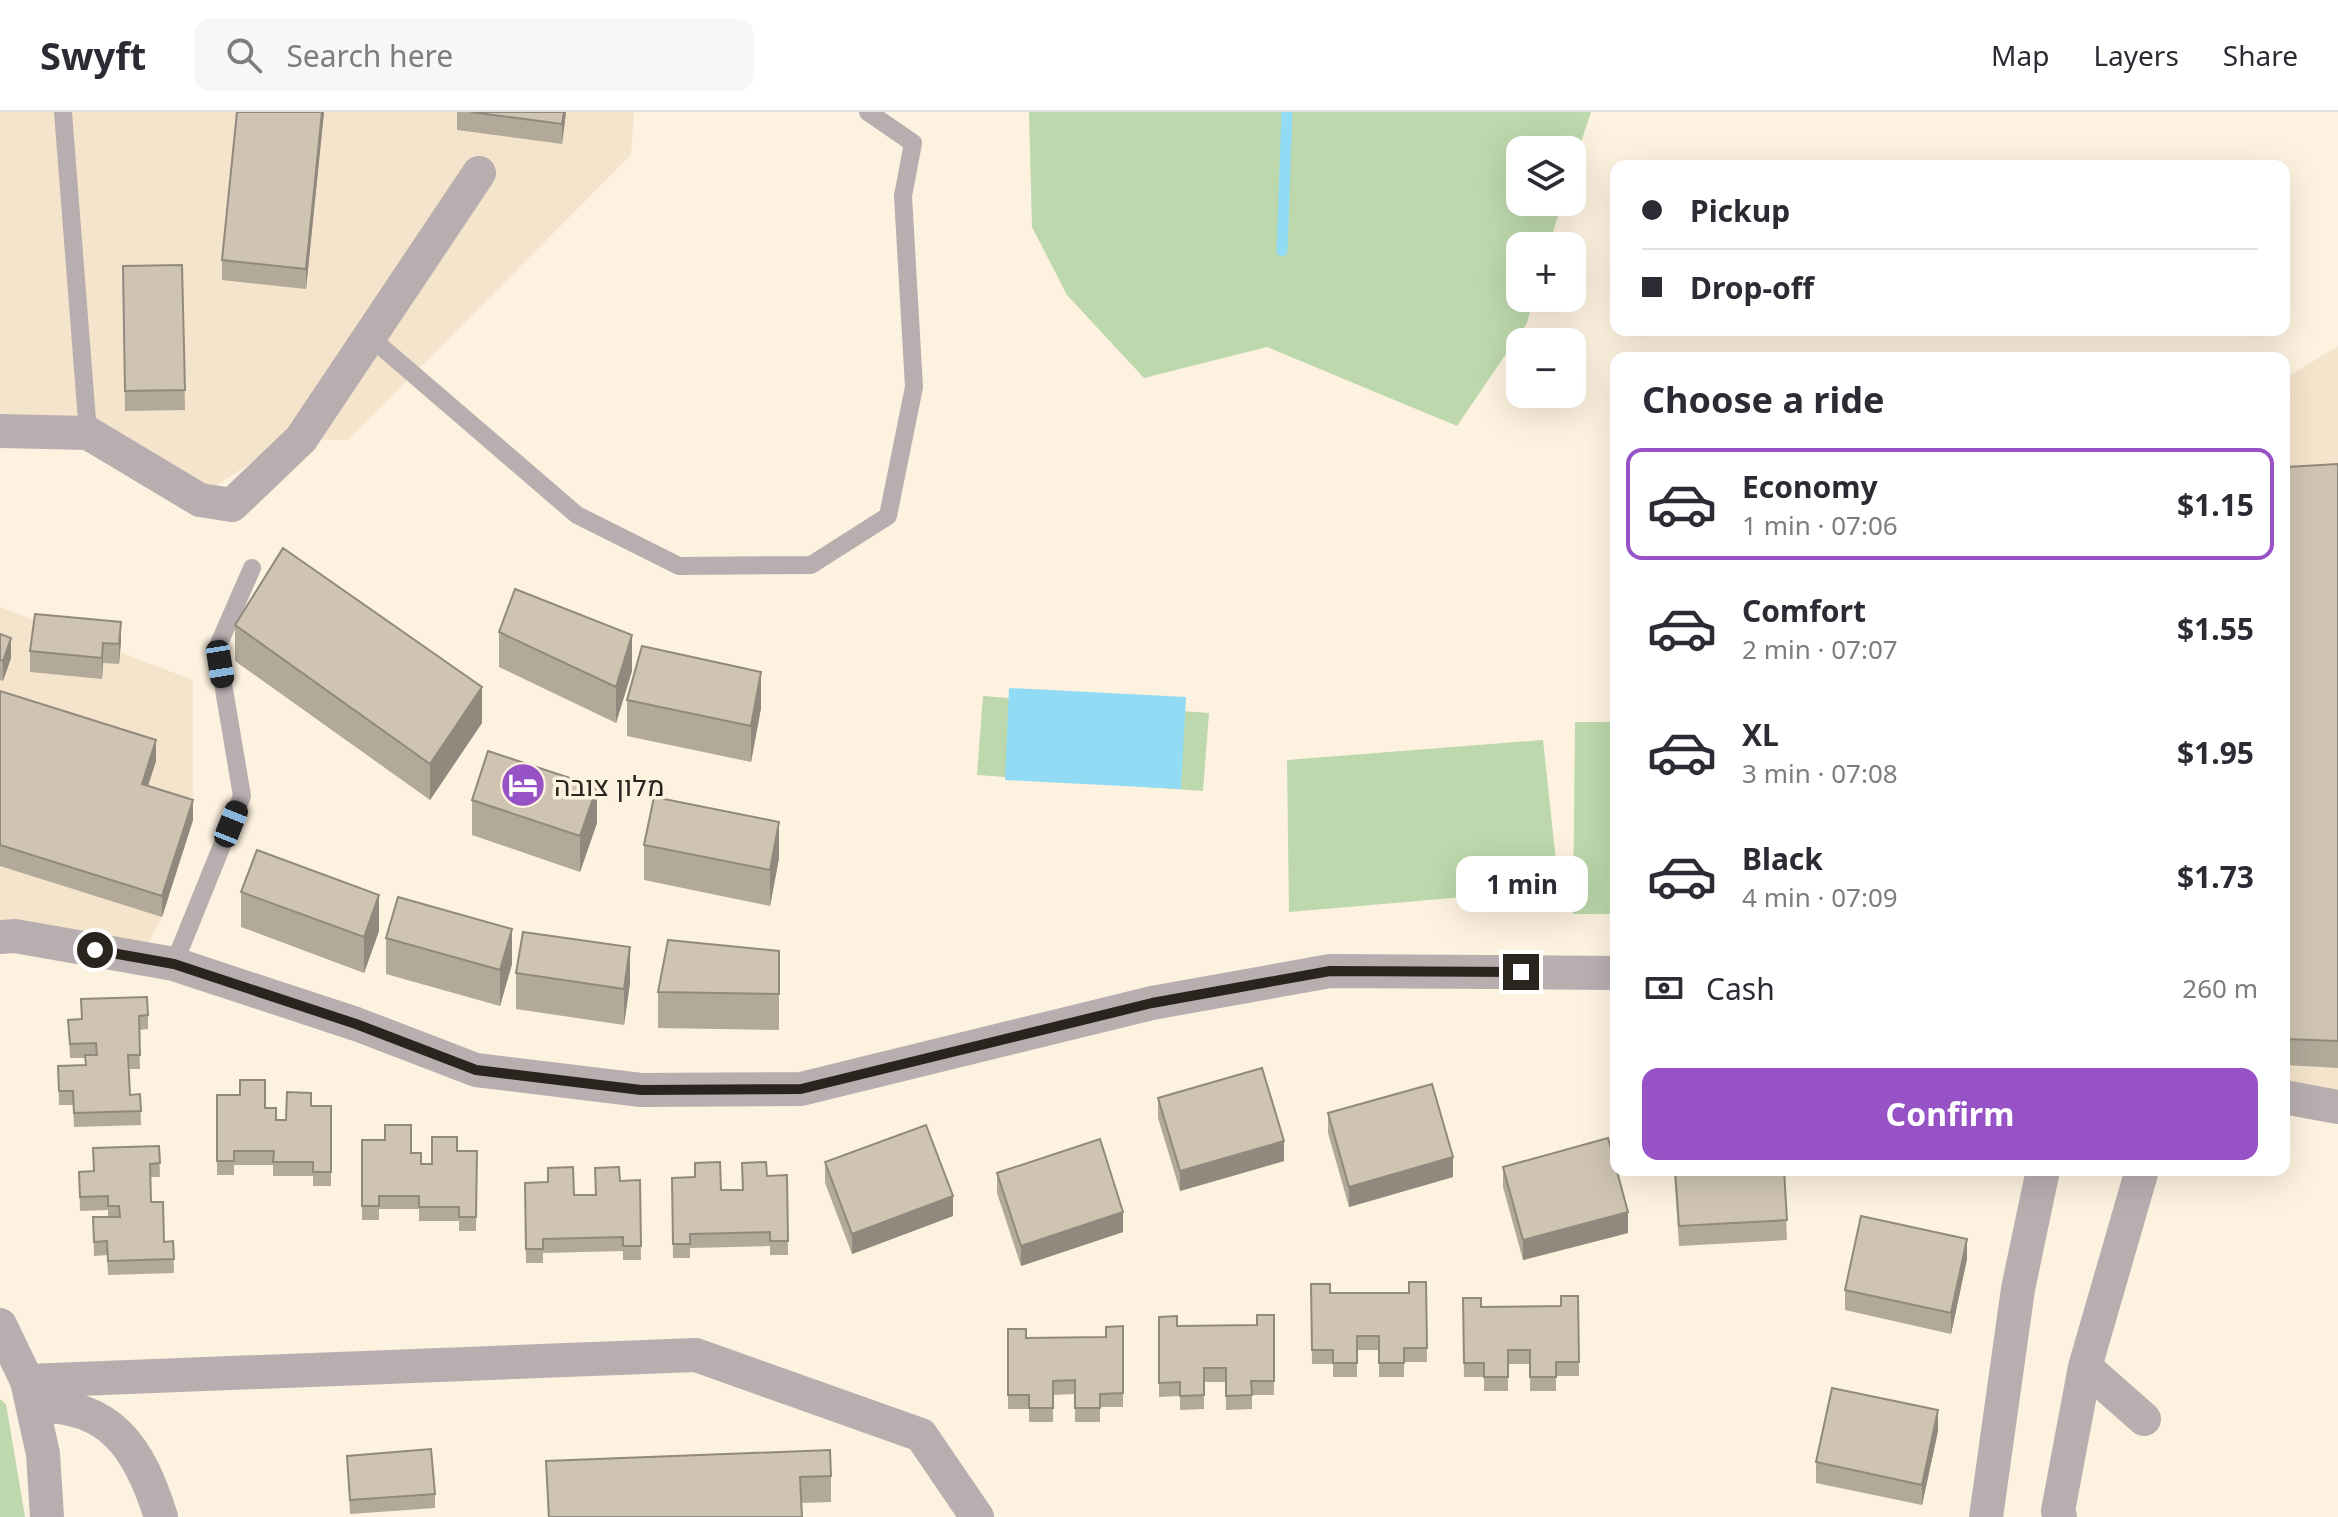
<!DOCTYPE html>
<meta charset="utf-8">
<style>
:root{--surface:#fff;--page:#f7f7f7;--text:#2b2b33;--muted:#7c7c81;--line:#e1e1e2;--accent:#9752c6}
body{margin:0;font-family:"Noto Sans",Heebo,sans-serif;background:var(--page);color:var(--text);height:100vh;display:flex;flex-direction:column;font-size:30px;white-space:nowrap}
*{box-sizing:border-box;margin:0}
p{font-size:26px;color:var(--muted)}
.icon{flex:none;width:44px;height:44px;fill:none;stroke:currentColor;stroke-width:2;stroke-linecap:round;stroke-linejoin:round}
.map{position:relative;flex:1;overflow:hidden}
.drawer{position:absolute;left:1610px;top:240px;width:680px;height:824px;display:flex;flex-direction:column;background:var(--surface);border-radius:16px;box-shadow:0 8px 32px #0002}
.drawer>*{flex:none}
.banner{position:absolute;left:1610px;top:48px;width:680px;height:176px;border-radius:16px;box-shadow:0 8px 32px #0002;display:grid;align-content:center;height:176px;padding:0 32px;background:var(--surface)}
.buttons{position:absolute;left:1506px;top:24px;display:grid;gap:16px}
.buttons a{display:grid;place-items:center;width:80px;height:80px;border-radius:16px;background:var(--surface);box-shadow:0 8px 32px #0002;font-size:40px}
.end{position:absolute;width:36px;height:36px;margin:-18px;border:10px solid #29251e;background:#fff;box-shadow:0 0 0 4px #fff}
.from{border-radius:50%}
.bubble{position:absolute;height:56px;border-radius:16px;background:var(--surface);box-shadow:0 8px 32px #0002;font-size:26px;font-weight:700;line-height:56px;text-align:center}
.car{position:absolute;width:24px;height:48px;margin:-24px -12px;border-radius:10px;box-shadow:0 0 6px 2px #0007;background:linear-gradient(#222 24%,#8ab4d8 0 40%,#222 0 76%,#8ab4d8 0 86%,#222 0)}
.banner b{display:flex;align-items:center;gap:28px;height:76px;font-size:30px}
.banner b+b{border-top:2px solid var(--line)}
.banner i{width:20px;height:20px;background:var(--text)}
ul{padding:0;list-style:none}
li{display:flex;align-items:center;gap:24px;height:112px;margin:0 16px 12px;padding:0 16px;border:4px solid transparent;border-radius:16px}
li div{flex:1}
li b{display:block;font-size:30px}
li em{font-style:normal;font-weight:700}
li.current{border-color:var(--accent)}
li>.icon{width:72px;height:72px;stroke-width:1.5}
h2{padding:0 32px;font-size:36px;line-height:96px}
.pay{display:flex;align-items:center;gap:20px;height:88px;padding:0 32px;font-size:30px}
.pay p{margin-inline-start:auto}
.cta{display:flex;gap:16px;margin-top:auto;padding:16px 32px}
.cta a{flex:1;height:92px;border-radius:16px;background:var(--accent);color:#fff;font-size:32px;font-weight:700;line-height:92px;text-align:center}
header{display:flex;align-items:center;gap:48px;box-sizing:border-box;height:112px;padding:0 40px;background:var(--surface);border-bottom:2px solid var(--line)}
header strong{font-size:38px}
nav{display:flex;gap:44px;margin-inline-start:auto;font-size:28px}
.search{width:560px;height:72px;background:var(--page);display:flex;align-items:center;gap:20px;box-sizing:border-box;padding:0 28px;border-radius:16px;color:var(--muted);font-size:30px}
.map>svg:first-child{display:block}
.built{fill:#f4e4cb}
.green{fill:#bdd8ac}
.water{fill:#91dbf4}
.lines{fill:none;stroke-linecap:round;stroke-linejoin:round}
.stream{stroke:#91dbf4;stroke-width:11}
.service{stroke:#b8aeaf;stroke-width:18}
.minor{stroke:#b8aeaf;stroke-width:34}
.wall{fill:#b2a999}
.shaded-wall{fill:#91897d}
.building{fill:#cfc4b2;stroke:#91897d;stroke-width:2}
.route{stroke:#29251e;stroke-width:10}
.labels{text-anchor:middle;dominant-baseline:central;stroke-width:7;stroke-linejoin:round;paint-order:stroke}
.poi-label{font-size:28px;fill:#29251e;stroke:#fdf1df;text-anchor:start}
</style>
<header>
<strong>Swyft</strong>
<div class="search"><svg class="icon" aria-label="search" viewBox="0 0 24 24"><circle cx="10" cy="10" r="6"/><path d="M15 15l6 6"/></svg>Search here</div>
<nav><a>Map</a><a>Layers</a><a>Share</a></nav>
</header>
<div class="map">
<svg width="2338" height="1405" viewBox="0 0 2338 1405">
<rect width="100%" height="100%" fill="#fdf1df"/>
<path class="built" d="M0 0H634L631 43 348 328 301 327 257 347 212 376 88 321 0 319Z
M2338 234V998L2284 989V267Z
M0 495 193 568V708L162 805 146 836 0 830Z"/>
<path class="green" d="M1029 0H1591L1572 57V38H1520V90H1562L1549 134H1520V186H1534L1527 211 1457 314 1267 235 1144 266 1067 183 1032 115Z
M983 584 1209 601 1203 679 977 663Z
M1575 610H1616V802H1573Z
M1543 628 1559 777 1289 800 1287 648Z
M0 1287 6 1292 25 1405H0Z"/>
<path class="water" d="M1009 576 1186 585 1181 677 1005 668Z"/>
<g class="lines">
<path class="stream" d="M1282 139 1287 0"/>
<path class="service" d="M63 0 88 321
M370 225 577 403 679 454 811 453 888 404 914 275 903 84 913 31 868 0
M174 852 242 684 217 536 252 456"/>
<path class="minor" d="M0 319 88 321 200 388 232 393 301 327 479 61
M0 825 15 824 174 852 356 912 476 958 641 978 801 977 1152 891 1330 859 1616 861
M2284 985 2338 995
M2142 1058 2085 1255 2144 1307
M0 1213 27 1269 43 1342 47 1405
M27 1269 696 1243 921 1323 977 1405
M33 1294C111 1291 140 1337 161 1405
M1986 1405 2018 1177 2043 1058
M2060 1405 2058 1399 2085 1255"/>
</g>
<path class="wall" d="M324 0 306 177 222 168V148Z
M457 0H566L562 32 457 18Z
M182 153 185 298 125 299 123 154Z
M2338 352V956L2284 953V355Z
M35 502 121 530 119 552 103 551 102 567 30 560V539Z
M235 513 482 611 430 688 235 549Z
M499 520 632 559 616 611 499 555Z
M0 522 11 546 3 569 0 568Z
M0 579 156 649 148 674 193 708 162 805 0 754Z
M627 588 761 596 751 650 627 624Z
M472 688 597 711 580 760 472 723Z
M644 733 779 746 770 794 644 768Z
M241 780 379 819 364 861 241 815Z
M386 826 512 852 500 894 386 862Z
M779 839V918L658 916V880Z
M516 861 630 871 624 913 516 897Z
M148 903V917L139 918 140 957H129L130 983 140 982 141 1013 74 1015 73 993H59L58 954 85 953V946H70L68 908Z
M217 983 265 996 276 1008H286L311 994H331V1074H313V1064H273V1053H234V1063H217Z
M1158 986 1284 1049 1180 1079 1158 1006Z
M1328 1001 1453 1065 1349 1095 1328 1021Z
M362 1028 411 1041 421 1052H432L457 1039H477L476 1119H459V1109H419V1097H379V1108H362Z
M159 1034 160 1065H150L151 1090 164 1130 173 1129 174 1161 108 1163 107 1143 94 1144 93 1105H108V1098L80 1099 79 1060 93 1059Z
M825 1050 953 1104 852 1142 825 1071Z
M1503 1055 1628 1121 1523 1148 1503 1075Z
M1674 1058H1784L1787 1128 1679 1134Z
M997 1061 1123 1120 1021 1154 997 1081Z
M787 1063 788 1143H770V1134L690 1136V1146H673L672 1066 695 1065 721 1078H743L767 1064Z
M640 1068 641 1148H623V1139L543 1141V1151H526L525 1071 548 1070 574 1083H595L620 1069Z
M1967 1147 1951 1222 1845 1198V1178Z
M1426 1170 1427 1250H1404V1265H1379V1238H1357V1265H1333V1252H1312L1311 1172 1330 1181H1409Z
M1578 1184 1579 1264H1556V1279H1530V1252H1508V1279H1484V1265H1464L1463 1186 1481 1195 1561 1194Z
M1274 1203V1283H1252V1297L1226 1298V1270H1204V1297L1180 1298V1284L1159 1285V1205L1177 1214 1257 1213Z
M1123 1214V1295H1100V1310H1075V1282L1053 1283V1310H1029V1297H1008V1217L1026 1226 1106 1225Z
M1938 1319 1922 1393 1816 1371V1350Z
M347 1344 435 1382V1396L350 1402Z
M546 1349 831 1364V1390L801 1391 802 1405H548Z"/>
<path class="shaded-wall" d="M322 0H324L306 177V157Z
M564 0H566L562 32V12Z
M121 510V530L119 552V532Z
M632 523V559L616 611V575Z
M11 526V546L3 569V549Z
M103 531V551L102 567V546Z
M761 560V596L751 650V614Z
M482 575V611L430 688V652Z
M156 628V649L142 692V672Z
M597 675V711L580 760V724Z
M193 688V708L162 805V784Z
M779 710V746L770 794V758Z
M379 783V819L364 861V825Z
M512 817V852L500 894V858Z
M630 835V871L624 913V877Z
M1284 1029V1049L1180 1079V1059Z
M1453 1045V1065L1349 1095V1075Z
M953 1084V1104L852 1142V1122Z
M1123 1100V1120L1021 1154V1134Z
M1628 1100V1121L1523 1148V1128Z
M1967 1127V1147L1951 1222V1201Z
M1938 1298V1319L1922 1393V1373Z"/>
<path class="building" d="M237 0H322L306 157 222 148Z
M471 0H564L562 12Z
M182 153 185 278 125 279 123 154Z
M2338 352V929L2284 927V355Z
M283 436 482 575 430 652 235 513Z
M515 477 632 523 616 575 499 520Z
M35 502 121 510 119 532 103 531 102 546 30 539Z
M0 522 11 526 3 549 0 548Z
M642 534 761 560 751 614 627 588Z
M0 579 156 628 142 672 193 688 162 784 0 733Z
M488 639 597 675 580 724 472 688Z
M654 685 779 710 770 758 644 733Z
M257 738 379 783 364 825 241 780Z
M398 785 512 817 500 858 386 826Z
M523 820 630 835 624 877 516 861Z
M668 828 779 839V882L658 880Z
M147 885 148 903 139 904 140 943H128L130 983 140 982 141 999 74 1001 73 979H59L58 954 86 953 85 943H97L96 931 70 932 68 908 82 907 81 887Z
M1262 956 1284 1029 1180 1059 1158 986Z
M240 968H265V996H276V1008H286L287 980 311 981V994H331V1060H313V1050H273L274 1039H234V1049H217V983H240Z
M1432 972 1453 1045 1349 1075 1328 1001Z
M385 1013H411V1041H421V1052H432V1025H457V1039H477L476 1105H459V1095H419V1084H379V1094H362V1028H385Z
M926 1013 953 1084 852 1122 825 1050Z
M1608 1026 1628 1100 1523 1128 1503 1055Z
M1100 1027 1123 1100 1021 1134 997 1061Z
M159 1034 160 1051 150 1052 151 1090H163L164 1130 173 1129 174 1147 108 1149 107 1129 94 1130 93 1105H120L119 1094H108V1084L80 1085 79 1060 94 1059 93 1036Z
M720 1050 721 1078H743L742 1051 766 1050 767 1064 787 1063 788 1129H770V1120L690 1122V1132H673L672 1066 695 1065V1051Z
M573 1055 574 1083H596L595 1056 619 1055 620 1069 640 1068 641 1134H623V1125L543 1127V1137H526L525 1071 548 1070V1056Z
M1675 1058H1784L1787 1108 1679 1114Z
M1861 1104 1967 1127 1951 1201 1845 1178Z
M1409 1170H1426L1427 1236H1404V1251H1379V1224H1357V1251H1333V1238H1312L1311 1172H1330V1181H1409Z
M1561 1184H1578L1579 1250H1556V1265H1530V1238H1508V1265H1484V1251H1464L1463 1186H1481V1195L1561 1194Z
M1257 1203H1274V1269H1251L1252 1283 1226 1284V1256H1204V1283L1180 1284V1270L1159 1271V1205L1177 1204V1214L1257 1213Z
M1123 1214V1281L1100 1282V1296H1075V1268L1053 1269V1296H1029V1283H1008V1217H1026V1226L1106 1225V1215Z
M1832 1276 1938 1298 1922 1373 1816 1350Z
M431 1337 435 1382 350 1388 347 1344Z
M830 1338 831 1364 800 1365 802 1405H549L546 1349Z"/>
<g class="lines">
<path class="route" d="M95 838 174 852 356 912 476 958 641 978 801 977 1152 891 1330 859 1521 860"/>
</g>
<defs>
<g id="hotel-disc" transform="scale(2.3)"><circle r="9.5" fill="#9752c6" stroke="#fdf1df"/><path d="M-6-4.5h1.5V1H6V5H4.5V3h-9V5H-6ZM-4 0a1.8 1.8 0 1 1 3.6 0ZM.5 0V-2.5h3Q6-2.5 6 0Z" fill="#fff"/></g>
</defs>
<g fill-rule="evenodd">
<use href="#hotel-disc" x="523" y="673"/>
</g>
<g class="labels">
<g class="poi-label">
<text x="554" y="673">מלון צובה</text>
</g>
</g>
</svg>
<div class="buttons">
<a><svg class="icon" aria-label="layers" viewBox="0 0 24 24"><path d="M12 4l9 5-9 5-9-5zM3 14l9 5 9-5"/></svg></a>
<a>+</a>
<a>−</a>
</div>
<i class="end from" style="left:95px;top:838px"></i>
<i class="end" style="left:1521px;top:860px"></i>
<div class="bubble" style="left:1456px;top:744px;width:132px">1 min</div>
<i class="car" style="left:220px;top:552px;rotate:171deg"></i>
<i class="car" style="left:231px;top:712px;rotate:22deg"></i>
<div class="banner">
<b><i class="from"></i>Pickup</b>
<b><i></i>Drop-off</b>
</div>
<section class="drawer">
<h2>Choose a ride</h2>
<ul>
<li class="current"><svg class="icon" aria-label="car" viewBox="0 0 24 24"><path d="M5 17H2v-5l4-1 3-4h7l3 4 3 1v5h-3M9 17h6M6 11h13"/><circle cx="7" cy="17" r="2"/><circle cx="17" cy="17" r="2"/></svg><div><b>Economy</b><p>1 min · 07:06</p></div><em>$1.15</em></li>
<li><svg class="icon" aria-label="car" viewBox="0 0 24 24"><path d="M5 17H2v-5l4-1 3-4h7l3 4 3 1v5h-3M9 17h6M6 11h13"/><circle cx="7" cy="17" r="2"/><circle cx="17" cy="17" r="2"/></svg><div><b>Comfort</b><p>2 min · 07:07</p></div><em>$1.55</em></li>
<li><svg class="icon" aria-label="car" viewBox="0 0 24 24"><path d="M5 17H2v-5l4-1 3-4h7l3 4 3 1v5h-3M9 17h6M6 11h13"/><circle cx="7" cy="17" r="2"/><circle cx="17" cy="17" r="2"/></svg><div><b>XL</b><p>3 min · 07:08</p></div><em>$1.95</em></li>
<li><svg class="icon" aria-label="car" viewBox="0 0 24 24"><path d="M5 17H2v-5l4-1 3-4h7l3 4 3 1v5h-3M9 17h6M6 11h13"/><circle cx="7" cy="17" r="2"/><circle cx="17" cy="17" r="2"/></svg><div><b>Black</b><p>4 min · 07:09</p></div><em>$1.73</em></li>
</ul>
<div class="pay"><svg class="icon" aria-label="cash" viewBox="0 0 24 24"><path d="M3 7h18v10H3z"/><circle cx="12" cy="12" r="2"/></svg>Cash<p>260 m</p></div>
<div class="cta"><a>Confirm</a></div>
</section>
</div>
